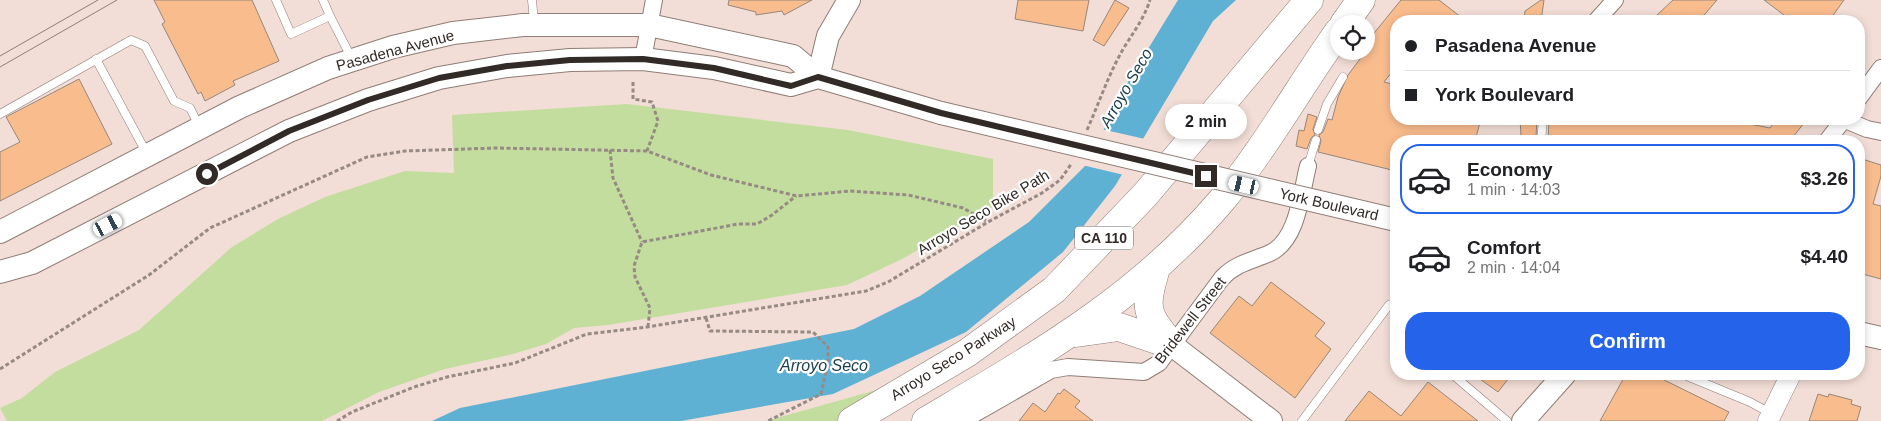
<!DOCTYPE html>
<meta charset="utf-8">
<style>
:root{--surface:#fff;--page:#f6f6f6;--text:#202124;--muted:#757577;--line:#e0e0e0;--accent:#2563eb}
body{margin:0;font-family:Arial,sans-serif;background:var(--page);color:var(--text);height:100vh;display:flex;flex-direction:column;font-size:19px;white-space:nowrap}
*{box-sizing:border-box;margin:0}
p{font-size:16px;color:var(--muted)}
.icon{flex:none;width:28px;height:28px;fill:none;stroke:currentColor;stroke-width:2;stroke-linecap:round;stroke-linejoin:round}
.map{position:relative;flex:1;overflow:hidden}
.panel{position:absolute;left:1390px;top:135px;width:475px;height:245px;display:flex;flex-direction:column;background:var(--surface);border-radius:20px;box-shadow:0 2px 8px #0003}
.panel>*{flex:none}
.hud{position:absolute;left:1390px;top:15px;width:475px;height:110px;border-radius:20px;box-shadow:0 2px 8px #0003;display:grid;align-content:center;height:110px;padding:0 15px;background:var(--surface)}
.controls{position:absolute;left:1330px;top:15px;display:grid;gap:10px}
.controls a{display:grid;place-items:center;width:45px;height:45px;border-radius:50%;background:var(--surface);box-shadow:0 2px 8px #0003;font-size:25px}
.end{position:absolute;width:22px;height:22px;margin:-11px;border:6px solid #312a27;background:#fff;box-shadow:0 0 0 2px #fff}
.from{border-radius:50%}
.bubble{position:absolute;height:35px;border-radius:18px;background:var(--surface);box-shadow:0 2px 8px #0003;font-size:16px;font-weight:700;line-height:35px;text-align:center}
.car{position:absolute;width:15px;height:30px;margin:-15px -8px;border-radius:6px;box-shadow:0 0 4px 1px #0007;background:linear-gradient(#fff 24%,#345 0 40%,#fff 0 76%,#345 0 86%,#fff 0)}
.hud b{display:flex;align-items:center;gap:18px;height:48px;font-size:19px}
.hud b+b{border-top:1px solid var(--line)}
.hud i{width:12px;height:12px;background:var(--text)}
ul{padding:9px 0 0;list-style:none}
li{display:flex;align-items:center;gap:15px;height:70px;margin:0 10px 8px;padding:0 5px;border:2px solid transparent;border-radius:20px}
li div{flex:1}
li b{display:block;font-size:19px}
li em{font-style:normal;font-weight:700}
li.selected{border-color:var(--accent)}
li>.icon{width:45px;height:45px;stroke-width:1.5}
.action{display:flex;gap:10px;margin-top:auto;padding:10px 15px}
.action a{flex:1;height:58px;border-radius:20px;background:var(--accent);color:#fff;font-size:20px;font-weight:700;line-height:58px;text-align:center}
.map>svg:first-child{display:block}
.green{fill:#c3dd9e}
.water{fill:#5eb1d2}
.pier{fill:#f2ded6}
.building{fill:#f9bc8d;stroke:#96877c}
.lines{fill:none;stroke-linecap:round;stroke-linejoin:round}
.service-casing{stroke:#8f7d76;stroke-width:9}
.minor-casing{stroke:#8f7d76;stroke-width:18}
.tertiary-casing{stroke:#8f7d76;stroke-width:21}
.secondary-casing{stroke:#8f7d76;stroke-width:24}
.motorway-casing{stroke:#8f7d76;stroke-width:29}
.path{stroke:#978984;stroke-width:3;stroke-dasharray:4 2.5;stroke-linecap:butt}
.service{stroke:#fff;stroke-width:8}
.minor{stroke:#fff;stroke-width:16}
.tertiary{stroke:#fff;stroke-width:20}
.secondary{stroke:#fff;stroke-width:22}
.motorway{stroke:#fff;stroke-width:28}
.tram{stroke:#8c7f79;stroke-width:1}
.secondary-bridge-casing{stroke:#8f7d76;stroke-width:24;stroke-linecap:butt}
.secondary-bridge{stroke:#fff;stroke-width:22}
.route{stroke:#312a27;stroke-width:6}
.labels{text-anchor:middle;dominant-baseline:central;stroke-width:4.5;stroke-linejoin:round;paint-order:stroke}
.shield{fill:#fff;stroke:#6f6a68;stroke-width:1}
.shield-label{font-size:14px;font-weight:bold;fill:#312a27}
.street-label{font-size:15px;fill:#312a27;stroke:#fff}
.water-label{font-size:16px;font-style:italic;fill:#1c4250;stroke:#fff}
</style>
<div class="map">
<svg width="1881" height="421" viewBox="0 0 1881 421">
<rect width="100%" height="100%" fill="#f2ded6"/>
<path class="green" d="M627 104 848 130 993 159V207L902 259 847 285 608 325 574 328 546 344 513 354 445 369 379 392 322 421H7L0 408 22 398 55 372 139 330 232 247 278 219 325 197 405 171 454 173 452 115Z
M898 384 836 421H766Z"/>
<path class="water" d="M1178 0H1236L1213 21 1115 186 1063 252 966 332 833 394 681 421H432L460 408 854 329 920 296 1029 222 1085 166 1129 80Z"/>
<path class="pier" d="M1101 129 1145 139 1124 175 1082 165Z"/>
<path class="building" d="M154 0H252L279 61 233 81 235 85 205 101 201 92 198 94 162 24 165 22Z
M729 0H812L784 15 782 11 756 15V12L728 5Z
M1018 0H1089L1083 31 1015 19Z
M1115 0 1129 8 1104 46 1093 40Z
M1401 0H1439L1466 21H1396V67L1384 82 1396 85V119H1481L1475 141H1396V171L1318 152 1321 141 1319 135 1323 132 1328 119 1332 120 1338 97 1348 75 1366 51V43Z
M1541 0H1544L1541 21H1524L1525 11Z
M1673 0H1717L1699 21H1664L1657 15Z
M1764 0H1844L1829 21H1792Z
M79 79 112 144 0 201V152L20 142 6 117Z
M1308 114 1317 117 1313 129 1315 135 1311 138 1307 149 1296 146 1299 130 1304 131Z
M1520 119H1537L1536 136H1521Z
M1549 119H1724L1770 128 1777 119H1807L1790 141H1548Z
M1859 158 1881 165V176L1873 204 1881 206V279L1859 273Z
M1271 282 1325 323 1315 336 1331 349 1295 398 1210 333 1239 296 1252 306Z
M1473 374H1512L1498 392Z
M1626 374H1652L1729 412 1724 421H1600Z
M1428 382 1478 421H1345L1369 391 1401 416Z
M1064 389 1080 401 1075 407 1093 421H1019L1033 403 1045 412 1058 393 1060 394Z
M1818 394 1828 397 1829 394 1852 400 1851 404 1861 407 1857 421H1809Z"/>
<g class="lines">
<g class="service-casing">
<path id="service" d="M276 0 291 34 330 16 323 0
M532 0 534 22
M330 16 352 59
M96 59 147 154
M0 114 131 40 145 46 174 101 190 108 199 126
M1318 130 1327 104 1343 77
M1541 141 1543 119
M1308 166 1316 140
M1452 374 1507 421
M1682 374 1750 402 1772 414
M1302 421 1389 305"/>
</g>
<g class="minor-casing">
<path id="minor" d="M1596 21 1615 0
M643 59 654 0
M1859 98 1881 68
M1843 119 1867 129 1881 132
M1827 141 1844 119
M962 421 1051 370 1068 367 1144 372 1159 363 1222 278C1236 263 1252 261 1270 253 1298 240 1301 193 1308 166"/>
</g>
<g class="tertiary-casing">
<path id="tertiary" d="M1768 421 1791 374"/>
</g>
<g class="secondary-casing">
<path id="secondary" d="M818 77 828 36 849 0
M0 232 240 107 328 68 393 47 453 33 523 25H649L793 56 818 77 941 113
M0 272 32 263 289 131 368 100 439 78 507 66 570 60 643 59 714 68 791 85 818 77
M1859 333 1881 338
M1172 345 1271 421
M1523 421 1565 374"/>
</g>
<g class="motorway-casing">
<path id="motorway" d="M1344 24 1361 0
M1156 268C1144 309 1145 313 1172 345
M1076 333 1119 327 1172 345
M852 421 967 353 1054 290 1145 195 1309 0
M926 421C1036 356 1137 300 1222 200 1266 147 1299 87 1339 31"/>
</g>
<path class="path" d="M633 82V99L652 102 658 121 647 151
M1087 130C1099 103 1108 76 1122 51 1132 34 1144 19 1150 0
M610 150 613 178 642 242
M706 318 710 331 813 332 828 347V362L821 394 768 421
M648 327 650 308 635 277 634 266 642 242 738 224H757L772 215 796 196
M0 369 149 275 210 228 367 157 405 151 497 148 647 151 711 175 797 196 850 191 908 195 963 208 988 222
M337 421 352 412 414 387 447 377 515 363 587 334 647 327 866 291 888 282 988 222 1042 193 1060 180 1072 163"/>
<use href="#service" class="service"/>
<use href="#minor" class="minor"/>
<use href="#tertiary" class="tertiary"/>
<use href="#secondary" class="secondary"/>
<use href="#motorway" class="motorway"/>
<path class="tram" d="M0 56 98 0
M0 67 117 0"/>
<g class="secondary-bridge-casing">
<path id="secondary-bridge" d="M941 113 1396 220"/>
</g>
<use href="#secondary-bridge" class="secondary-bridge"/>
</g>
<g class="lines">
<path class="route" d="M207 174 289 131 368 100 439 78 507 66 570 60 643 59 714 68 791 86 818 77 941 113 1206 176"/>
</g>
<g class="labels">
<rect class="shield" x="1075" y="226.5" width="58" height="23" rx="4"/>
<g class="shield-label">
<text x="1104" y="238">CA 110</text>
</g>
<g class="street-label">
<text transform="translate(395 50) rotate(-15)">Pasadena Avenue</text>
<text transform="translate(1329 204) rotate(13)">York Boulevard</text>
<text transform="translate(983 212) rotate(-31)">Arroyo Seco Bike Path</text>
<text transform="translate(1190 320) rotate(-52)">Bridewell Street</text>
<text transform="translate(953 358) rotate(-32)">Arroyo Seco Parkway</text>
</g>
<g class="water-label">
<text transform="translate(1126 88) rotate(-60)">Arroyo Seco</text>
<text x="824" y="365">Arroyo Seco</text>
</g>
</g>
</svg>
<div class="controls">
<a><svg class="icon" aria-label="locate" viewBox="0 0 24 24"><circle cx="12" cy="12" r="6"/><path d="M12 2v4M12 18v4M2 12h4M18 12h4"/></svg></a>
</div>
<i class="end from" style="left:207px;top:174px"></i>
<i class="end" style="left:1206px;top:176px"></i>
<div class="bubble" style="left:1165px;top:104px;width:82px">2 min</div>
<i class="car" style="left:1244px;top:185px;rotate:283deg"></i>
<i class="car" style="left:108px;top:225px;rotate:63deg"></i>
<div class="hud">
<b><i class="from"></i>Pasadena Avenue</b>
<b><i></i>York Boulevard</b>
</div>
<section class="panel">
<ul>
<li class="selected"><svg class="icon" aria-label="car" viewBox="0 0 24 24"><path d="M5 17H2v-5l4-1 3-4h7l3 4 3 1v5h-3M9 17h6M6 11h13"/><circle cx="7" cy="17" r="2"/><circle cx="17" cy="17" r="2"/></svg><div><b>Economy</b><p>1 min · 14:03</p></div><em>$3.26</em></li>
<li><svg class="icon" aria-label="car" viewBox="0 0 24 24"><path d="M5 17H2v-5l4-1 3-4h7l3 4 3 1v5h-3M9 17h6M6 11h13"/><circle cx="7" cy="17" r="2"/><circle cx="17" cy="17" r="2"/></svg><div><b>Comfort</b><p>2 min · 14:04</p></div><em>$4.40</em></li>
</ul>
<div class="action"><a>Confirm</a></div>
</section>
</div>
